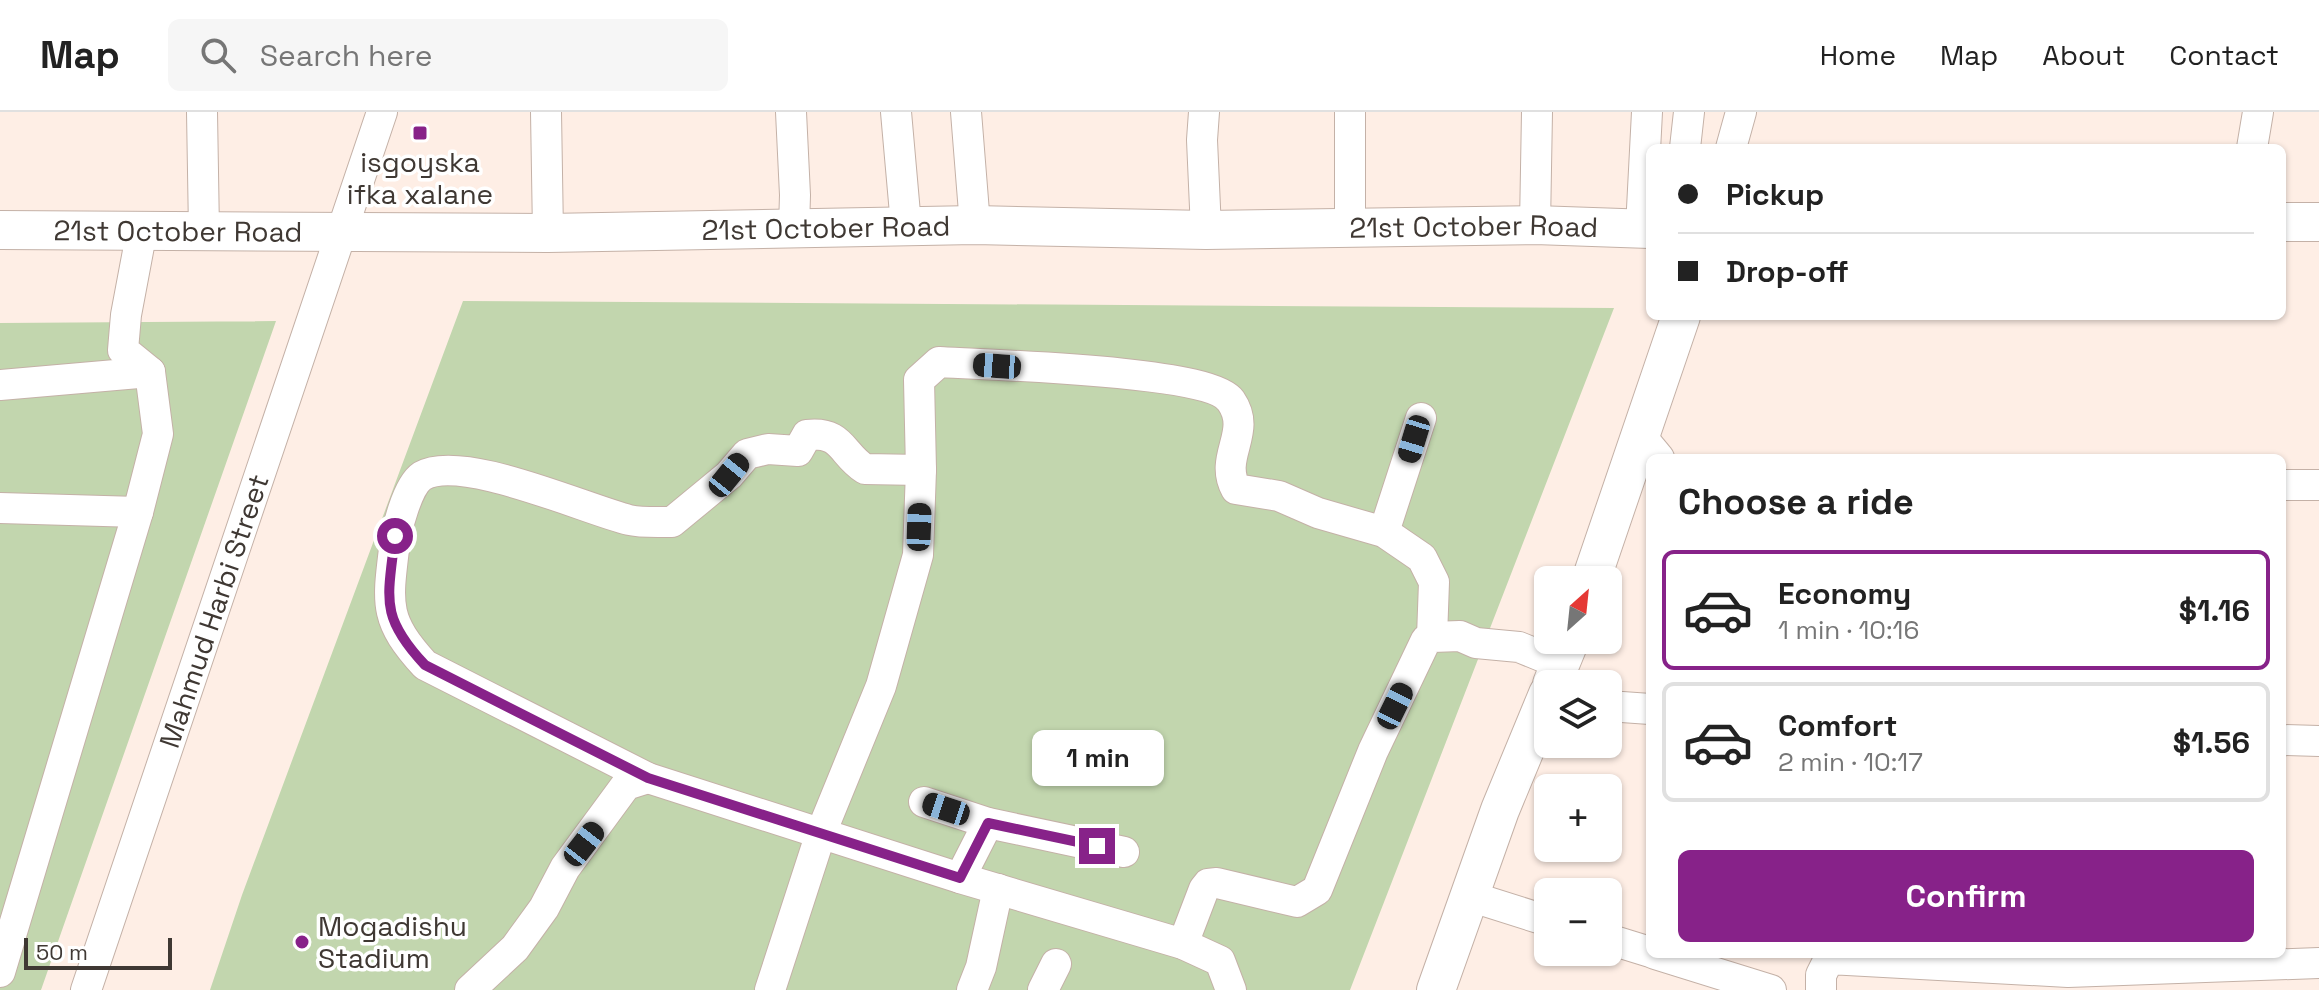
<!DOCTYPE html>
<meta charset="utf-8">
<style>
:root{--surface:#fff;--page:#f6f6f6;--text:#222;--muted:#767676;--line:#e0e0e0;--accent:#872289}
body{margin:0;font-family:"Space Grotesk",sans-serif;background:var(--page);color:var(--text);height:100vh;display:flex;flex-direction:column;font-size:30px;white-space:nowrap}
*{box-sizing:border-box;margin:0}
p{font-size:26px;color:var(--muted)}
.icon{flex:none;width:44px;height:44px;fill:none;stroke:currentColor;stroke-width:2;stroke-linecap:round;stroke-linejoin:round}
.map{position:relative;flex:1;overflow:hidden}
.side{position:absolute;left:1646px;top:342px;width:640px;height:504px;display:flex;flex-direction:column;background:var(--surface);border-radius:12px;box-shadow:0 2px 6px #0004}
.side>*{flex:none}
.top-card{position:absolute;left:1646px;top:32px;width:640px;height:176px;border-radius:12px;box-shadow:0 2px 6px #0004;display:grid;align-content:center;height:176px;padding:0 32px;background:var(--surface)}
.needle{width:52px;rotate:27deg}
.controls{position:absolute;left:1534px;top:454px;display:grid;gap:16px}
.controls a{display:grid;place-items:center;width:88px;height:88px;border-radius:12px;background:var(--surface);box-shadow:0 2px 6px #0004;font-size:40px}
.scale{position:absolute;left:24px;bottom:20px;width:148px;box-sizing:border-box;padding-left:8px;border:4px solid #3f3833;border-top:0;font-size:22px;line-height:28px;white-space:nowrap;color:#3f3833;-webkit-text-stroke:6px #fff;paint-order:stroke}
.end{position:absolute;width:36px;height:36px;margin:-18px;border:10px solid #872289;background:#fff;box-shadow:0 0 0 4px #fff}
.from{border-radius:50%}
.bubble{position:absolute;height:56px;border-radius:12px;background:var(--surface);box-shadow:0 2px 6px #0004;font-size:26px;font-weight:800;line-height:56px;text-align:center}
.car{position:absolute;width:24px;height:48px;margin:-24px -12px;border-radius:10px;box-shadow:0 0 6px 2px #0007;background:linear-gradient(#222 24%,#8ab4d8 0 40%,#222 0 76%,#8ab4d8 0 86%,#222 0)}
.top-card b{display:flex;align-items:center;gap:28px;height:76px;font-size:30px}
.top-card b+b{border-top:2px solid var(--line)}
.top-card i{width:20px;height:20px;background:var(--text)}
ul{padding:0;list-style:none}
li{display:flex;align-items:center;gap:24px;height:120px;margin:0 16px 12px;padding:0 16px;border:4px solid var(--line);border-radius:12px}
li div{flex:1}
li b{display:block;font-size:30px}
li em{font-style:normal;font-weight:800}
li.on{border-color:var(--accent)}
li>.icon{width:72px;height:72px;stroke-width:1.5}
h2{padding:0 32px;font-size:36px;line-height:96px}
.action{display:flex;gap:16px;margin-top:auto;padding:16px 32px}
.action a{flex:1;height:92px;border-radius:12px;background:var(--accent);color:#fff;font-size:32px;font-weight:800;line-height:92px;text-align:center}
header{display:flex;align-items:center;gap:48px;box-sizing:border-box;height:112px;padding:0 40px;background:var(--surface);border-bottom:2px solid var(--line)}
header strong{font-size:38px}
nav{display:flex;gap:44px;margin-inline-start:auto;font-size:28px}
.search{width:560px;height:72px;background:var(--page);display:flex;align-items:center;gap:20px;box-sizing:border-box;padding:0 28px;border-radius:12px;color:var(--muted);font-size:30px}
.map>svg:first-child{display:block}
.green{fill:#c2d6ae}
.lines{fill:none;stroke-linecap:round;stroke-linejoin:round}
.minor-casing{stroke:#c4b1a7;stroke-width:32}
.major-casing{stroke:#c4b1a7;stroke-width:40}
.minor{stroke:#fff;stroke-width:30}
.major{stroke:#fff;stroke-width:38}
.route{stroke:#872289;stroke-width:10}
.poi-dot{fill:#872289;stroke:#fff;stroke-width:3}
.labels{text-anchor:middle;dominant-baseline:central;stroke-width:7;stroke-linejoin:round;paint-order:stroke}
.poi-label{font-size:28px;fill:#3f3833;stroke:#fff}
.street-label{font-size:28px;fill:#3f3833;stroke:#fff}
</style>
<header>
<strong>Map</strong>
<div class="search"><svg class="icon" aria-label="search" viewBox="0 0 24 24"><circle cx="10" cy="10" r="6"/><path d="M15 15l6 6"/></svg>Search here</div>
<nav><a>Home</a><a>Map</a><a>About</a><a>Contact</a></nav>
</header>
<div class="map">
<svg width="2319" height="878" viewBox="0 0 2319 878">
<rect width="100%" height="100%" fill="#feeee5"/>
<path class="green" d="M463 189 1614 196 1350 878H210L242 783Z
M276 209 41 878H0V211Z"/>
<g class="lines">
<g class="minor-casing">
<g id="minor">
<path d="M202 0 204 119"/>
<path d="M546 0 548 121"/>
<path d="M791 0 795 83 794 116"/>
<path d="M896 0 906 113"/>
<path d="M966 0 975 113"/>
<path d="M1204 0 1202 28 1206 118"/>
<path d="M1350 0V114"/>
<path d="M1685 36 1689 0"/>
<path d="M1731 36 1741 0"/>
<path d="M2252 36 2258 0"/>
<path d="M1535 113 1537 0"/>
<path d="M1641 116 1647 0"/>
<path d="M0 273 150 260"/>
<path d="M1640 323 1659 346"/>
<path d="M921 358 865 357C841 342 843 319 807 323L798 339 768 337 747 342 729 363 672 410C658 410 642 411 629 408 585 397 461 341 422 364 407 374 396 419 394 437 387 494 385 509 425 553L648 666 960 766 1183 832 1220 849 1231 878"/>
<path d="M2282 373H2319"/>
<path d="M0 396 138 400"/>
<path d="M1384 420 1421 306"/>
<path d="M1608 594 1650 597"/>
<path d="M2282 628 2319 629"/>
<path d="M924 690 988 711 1124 740"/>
<path d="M960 766 988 711"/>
<path d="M1469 784 1548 809"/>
<path d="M1608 827 1650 840"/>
<path d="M1183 832 1204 777 1208 772 1217 771 1297 790 1317 778 1373 639 1426 528 1432 525 1460 524 1476 531 1519 535 1546 546 1567 538"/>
<path d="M1655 842 1771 878"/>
<path d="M0 860 138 400 158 322 150 260 123 238 126 203 142 118"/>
<path id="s1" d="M86 878 382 0"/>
<path d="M470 878 515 836 544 796 565 756 626 673 648 666"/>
<path d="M770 878 821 721 881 574 918 443 921 358 919 268 939 250C986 253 1209 258 1231 289 1253 321 1218 344 1236 377L1279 384 1318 401 1384 420 1422 446 1434 470 1432 525"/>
<path d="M972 878 981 855 998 777"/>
<path d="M1043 878 1056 852"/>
<path d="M1821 878V863L1829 847 2068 860 2319 851"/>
</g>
</g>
<g class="major-casing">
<g id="major">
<path d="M2282 110H2319"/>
<path id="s2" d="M0 118 548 121 975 113 1206 118 1535 113 1650 117"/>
<path d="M1591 468 1681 204"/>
<path d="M1552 572 1570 528"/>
<path d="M1436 878 1500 698 1548 582"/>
</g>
</g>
<use href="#minor" class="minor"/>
<use href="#major" class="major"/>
</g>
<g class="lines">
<path class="route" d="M395 424C388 487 379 504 425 553L648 666 960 766 988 711 1097 734"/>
</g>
<g class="poi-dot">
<rect x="412" y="13" width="16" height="16" rx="4"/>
<circle cx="302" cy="830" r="8"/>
</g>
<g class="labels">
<g class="poi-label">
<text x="420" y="50">isgoyska<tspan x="420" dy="32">ifka xalane</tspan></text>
<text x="318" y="814" text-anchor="start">Mogadishu<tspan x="318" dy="32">Stadium</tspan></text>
</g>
<g class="street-label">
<text stroke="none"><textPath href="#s2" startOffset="1474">21st October Road</textPath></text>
<text stroke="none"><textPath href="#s2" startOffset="826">21st October Road</textPath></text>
<text stroke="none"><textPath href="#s2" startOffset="178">21st October Road</textPath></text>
<text stroke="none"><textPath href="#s1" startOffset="400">Mahmud Harbi Street</textPath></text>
</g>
</g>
</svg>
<div class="controls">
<a><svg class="needle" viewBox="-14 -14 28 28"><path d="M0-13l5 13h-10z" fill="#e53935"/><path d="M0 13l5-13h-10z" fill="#767676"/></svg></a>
<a><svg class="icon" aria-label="layers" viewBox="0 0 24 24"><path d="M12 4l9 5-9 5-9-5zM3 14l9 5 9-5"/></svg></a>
<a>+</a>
<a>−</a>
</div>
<div class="scale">50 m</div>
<i class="end from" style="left:395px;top:424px"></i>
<i class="end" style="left:1097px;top:734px"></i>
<div class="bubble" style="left:1032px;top:618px;width:132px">1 min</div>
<i class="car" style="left:997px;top:254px;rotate:274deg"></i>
<i class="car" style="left:1414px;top:327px;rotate:197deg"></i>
<i class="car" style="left:729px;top:363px;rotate:39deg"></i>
<i class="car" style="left:919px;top:415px;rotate:2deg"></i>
<i class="car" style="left:1395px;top:594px;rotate:26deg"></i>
<i class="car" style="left:946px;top:697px;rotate:288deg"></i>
<i class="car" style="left:584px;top:732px;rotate:38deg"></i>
<div class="top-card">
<b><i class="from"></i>Pickup</b>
<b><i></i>Drop-off</b>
</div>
<section class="side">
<h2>Choose a ride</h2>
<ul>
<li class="on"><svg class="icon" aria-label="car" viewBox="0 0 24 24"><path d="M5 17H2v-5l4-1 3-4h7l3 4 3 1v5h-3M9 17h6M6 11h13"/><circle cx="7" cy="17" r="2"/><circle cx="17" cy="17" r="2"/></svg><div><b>Economy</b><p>1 min · 10:16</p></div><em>$1.16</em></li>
<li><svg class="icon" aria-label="car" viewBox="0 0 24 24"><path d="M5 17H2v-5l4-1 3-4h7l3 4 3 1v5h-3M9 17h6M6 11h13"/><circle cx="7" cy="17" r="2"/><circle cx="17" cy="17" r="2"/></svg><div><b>Comfort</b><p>2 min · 10:17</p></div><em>$1.56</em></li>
</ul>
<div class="action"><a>Confirm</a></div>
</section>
</div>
